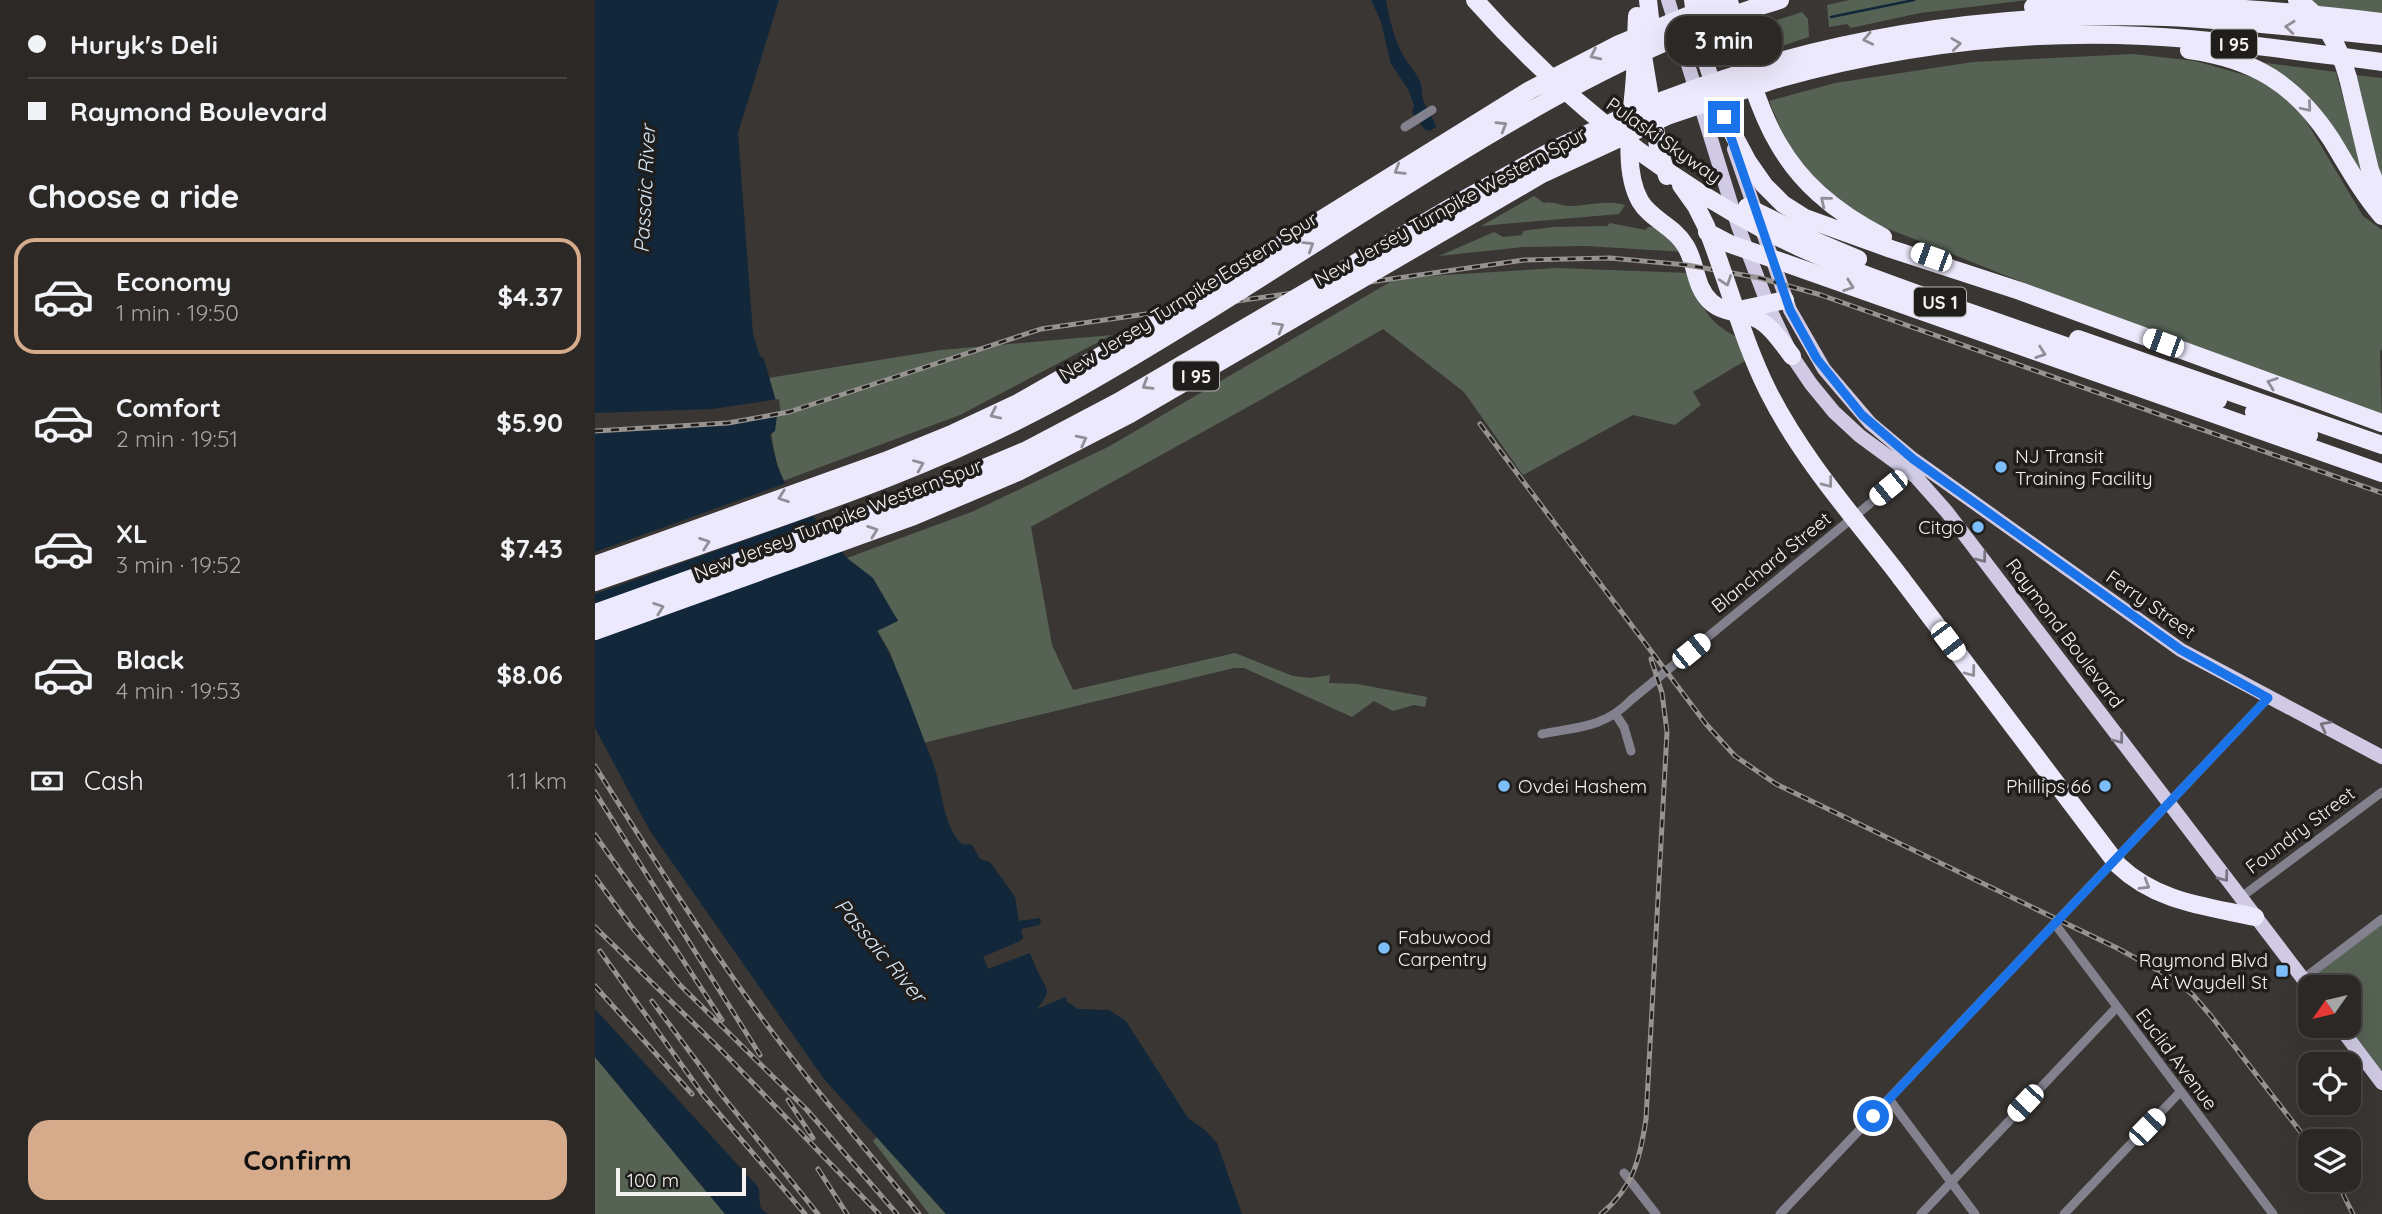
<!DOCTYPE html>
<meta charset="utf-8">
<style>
:root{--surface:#2c2826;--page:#383432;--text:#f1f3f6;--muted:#a6a6a7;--line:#484443;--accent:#d6ab8b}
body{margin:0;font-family:Quicksand,sans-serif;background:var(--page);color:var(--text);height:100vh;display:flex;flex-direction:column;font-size:26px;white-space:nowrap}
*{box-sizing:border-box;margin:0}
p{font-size:23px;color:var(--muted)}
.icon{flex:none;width:38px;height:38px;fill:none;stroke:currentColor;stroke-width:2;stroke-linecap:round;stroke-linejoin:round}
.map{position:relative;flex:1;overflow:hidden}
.panel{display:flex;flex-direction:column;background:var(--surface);width:595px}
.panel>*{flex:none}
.banner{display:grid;align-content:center;height:154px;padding:0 28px;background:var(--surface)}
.needle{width:46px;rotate:236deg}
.buttons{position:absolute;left:1703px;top:975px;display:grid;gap:14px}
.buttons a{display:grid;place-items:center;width:63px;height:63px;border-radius:14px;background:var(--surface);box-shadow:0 7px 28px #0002,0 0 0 2px var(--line);font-size:35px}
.scale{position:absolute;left:21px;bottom:18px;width:130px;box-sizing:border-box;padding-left:7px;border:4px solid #f5f2f0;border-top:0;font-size:19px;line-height:24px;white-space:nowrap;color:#f5f2f0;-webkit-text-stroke:5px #201e1c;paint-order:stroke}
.end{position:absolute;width:32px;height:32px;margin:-16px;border:9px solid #1a73e8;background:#fff;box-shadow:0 0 0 4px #fff}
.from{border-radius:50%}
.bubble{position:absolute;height:49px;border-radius:21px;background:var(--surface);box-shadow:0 7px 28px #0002,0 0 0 2px var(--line);font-size:23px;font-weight:700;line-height:49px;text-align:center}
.car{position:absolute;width:21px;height:42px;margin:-21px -10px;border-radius:9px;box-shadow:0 0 5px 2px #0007;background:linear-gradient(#fff 24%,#345 0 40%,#fff 0 76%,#345 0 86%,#fff 0)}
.banner b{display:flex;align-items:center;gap:24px;height:66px;font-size:26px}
.banner b+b{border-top:2px solid var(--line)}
.banner i{width:18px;height:18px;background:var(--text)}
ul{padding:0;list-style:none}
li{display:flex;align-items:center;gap:21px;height:116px;margin:0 14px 10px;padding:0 14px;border:4px solid transparent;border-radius:21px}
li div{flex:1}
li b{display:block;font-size:26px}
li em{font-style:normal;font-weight:700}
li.selected{border-color:var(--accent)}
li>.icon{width:63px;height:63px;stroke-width:1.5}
h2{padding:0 28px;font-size:32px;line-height:84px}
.pay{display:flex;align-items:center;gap:18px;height:77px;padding:0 28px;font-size:26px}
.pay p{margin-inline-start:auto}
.action{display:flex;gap:14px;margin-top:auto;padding:14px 28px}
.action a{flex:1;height:80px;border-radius:21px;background:var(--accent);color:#111;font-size:28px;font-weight:700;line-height:80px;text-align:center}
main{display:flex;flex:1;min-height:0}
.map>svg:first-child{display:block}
.green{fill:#566354}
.water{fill:#122739}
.pier{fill:#3a3633}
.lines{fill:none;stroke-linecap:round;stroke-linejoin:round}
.stream{stroke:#122739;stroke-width:2.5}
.minor{stroke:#83818d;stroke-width:9}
.primary{stroke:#d0cae4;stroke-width:14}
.trunk{stroke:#dedaf0;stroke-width:16}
.motorway{stroke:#ede9fc;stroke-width:18}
.rail-casing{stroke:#979391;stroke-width:5}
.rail{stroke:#201e1c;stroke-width:2.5;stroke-dasharray:8;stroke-linecap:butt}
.motorway-bridge{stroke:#ede9fc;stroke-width:18}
.oneway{stroke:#918e97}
.oneway2{stroke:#787480}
.route{stroke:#1a73e8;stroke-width:9}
.poi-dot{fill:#7cbef9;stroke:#201e1c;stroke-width:2.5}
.labels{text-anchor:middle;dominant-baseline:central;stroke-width:7;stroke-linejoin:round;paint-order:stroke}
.shield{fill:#201e1c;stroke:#b5b2b0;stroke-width:2}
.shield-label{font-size:18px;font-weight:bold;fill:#f5f2f0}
.street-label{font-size:19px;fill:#f5f2f0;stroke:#201e1c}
.poi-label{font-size:19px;fill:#f5f2f0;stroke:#201e1c;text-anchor:start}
.water-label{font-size:21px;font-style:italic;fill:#d4e6f6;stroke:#201e1c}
</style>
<main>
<section class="panel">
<div class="banner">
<b><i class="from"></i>Huryk's Deli</b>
<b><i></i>Raymond Boulevard</b>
</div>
<h2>Choose a ride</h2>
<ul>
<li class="selected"><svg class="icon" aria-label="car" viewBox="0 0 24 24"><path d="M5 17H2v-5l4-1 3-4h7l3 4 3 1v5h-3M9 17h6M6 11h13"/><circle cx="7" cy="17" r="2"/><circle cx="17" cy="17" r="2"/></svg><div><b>Economy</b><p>1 min · 19:50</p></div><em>$4.37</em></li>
<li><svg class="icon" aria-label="car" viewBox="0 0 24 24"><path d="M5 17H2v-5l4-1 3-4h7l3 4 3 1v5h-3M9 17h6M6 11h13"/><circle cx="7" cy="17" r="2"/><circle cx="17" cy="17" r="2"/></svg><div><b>Comfort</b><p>2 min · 19:51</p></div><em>$5.90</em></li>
<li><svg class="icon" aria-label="car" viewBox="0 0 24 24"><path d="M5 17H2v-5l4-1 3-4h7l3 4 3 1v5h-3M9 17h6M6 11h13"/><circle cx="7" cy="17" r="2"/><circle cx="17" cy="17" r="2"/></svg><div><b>XL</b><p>3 min · 19:52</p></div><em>$7.43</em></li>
<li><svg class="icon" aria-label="car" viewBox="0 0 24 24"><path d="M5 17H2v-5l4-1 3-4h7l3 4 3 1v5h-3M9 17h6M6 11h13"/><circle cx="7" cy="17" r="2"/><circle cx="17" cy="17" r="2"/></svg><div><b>Black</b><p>4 min · 19:53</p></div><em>$8.06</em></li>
</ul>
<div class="pay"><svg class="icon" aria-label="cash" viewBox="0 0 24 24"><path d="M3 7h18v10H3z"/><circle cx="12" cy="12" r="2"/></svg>Cash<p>1.1 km</p></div>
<div class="action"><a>Confirm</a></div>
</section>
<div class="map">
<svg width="1787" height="1214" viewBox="0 0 1787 1214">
<rect width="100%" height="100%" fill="#3a3633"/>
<path class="green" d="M1254 0H1433L1325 13 1256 28 1252 24 1234 27 1232 5Z
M1710 0H1787V14L1720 7Z
M1207 12 1213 19 1214 37 1160 55 1151 30Z
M1539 54 1600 61 1675 82 1710 119 1768 216 1787 230V350L1785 351 1787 417 1460 295 1261 216 1198 158 1174 101 1240 83 1378 62Z
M1656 61 1741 72 1772 188 1750 152Z
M1759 75 1787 78V187Z
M939 196 949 203C960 201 967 207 978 206 996 205 1012 200 1030 205L1024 214 886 226Z
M1015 223 1050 230 1053 227H1061L1089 252 991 246 928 247 844 256 899 232 908 237 927 235 928 231 958 227 1012 226Z
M962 268 1095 273C1107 308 1111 322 1146 339L1153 359 1098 392 1106 405 1080 425 1038 415 928 475 869 392 788 329 669 398 436 527 457 645 478 690 640 653 698 676 715 678 735 675 734 683 762 684 832 697 830 707 819 705 798 711 779 701 757 717 649 668H639L328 743 295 652 282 630 303 620 252 558 379 511 513 447 802 278Z
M517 335 365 415 188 481C175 447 174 414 173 378L346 350Z
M1787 922V1084L1744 1026H1754V987H1716L1709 977Z
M0 1057 130 1214H0Z
M282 1137 351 1214H334L278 1141Z"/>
<path class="water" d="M0 0H184L143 133 158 334 165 356 169 359 183 408 180 431 175 435 182 465 189 481 252 558 278 578 303 621 282 631C306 671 319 717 337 760 347 784 347 827 367 844L377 845 385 859 395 862 420 897 424 921 445 918 446 922 444 925 426 929 428 938 425 941 388 957 393 969 435 953C438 960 441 968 444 974 454 993 456 990 442 1009L470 997 472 1002 483 1009 514 1010 531 1021 593 1118 610 1130 622 1143 647 1214H351L229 1079 55 831 0 728Z
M776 0H791C793 14 800 41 807 53 812 63 820 71 825 81 828 88 826 95 829 102 832 111 839 118 841 127L835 131 829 129 817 112 819 106 813 89 796 64 786 22Z
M0 1009 163 1187C167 1198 160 1207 173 1214H130L0 1057Z"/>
<path class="pier" d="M184 399 186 415 164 419 89 429 0 433V413L117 409Z
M194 482 221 515 0 594V552Z"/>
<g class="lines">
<path class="stream" d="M1236 17 1319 0"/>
<path class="minor" d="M810 127 837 110
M1021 715 1029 727 1036 751
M947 734C982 727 1009 728 1036 700L1300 483 1313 466
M1645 898 1787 792
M1460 924 1678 1214
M1708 979 1787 919
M1294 1099 1380 1214
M1029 1173 1061 1214
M1185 1214 1673 698
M1326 1214 1522 1007
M1469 1214 1585 1092"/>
<path class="primary" d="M1073 0 1143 226 1173 305 1197 356 1216 384 1239 412 1265 436 1321 477 1352 512 1715 988
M1139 149 1195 310 1229 369 1275 423 1318 459 1586 650 1787 757
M1744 1026 1787 1083"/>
<path class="trunk" d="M1100 30 1129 117"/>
<path class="motorway" d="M1053 0 1058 45
M1098 0 1104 41
M1134 1C1164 113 1178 180 1288 237
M1438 7C1555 0 1671 8 1787 22
M1159 8 1185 0
M1042 16C1041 35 1041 55 1040 75 1038 112 1026 167 1045 201 1056 220 1079 226 1090 245 1102 263 1099 287 1116 302 1128 313 1146 312 1160 318 1176 325 1187 343 1197 356
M1594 50C1659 59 1700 84 1736 139 1752 165 1767 193 1787 216
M1048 56 1063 146 1072 176
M1178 63C1306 27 1437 13 1571 17 1643 20 1715 29 1787 36
M1753 78 1775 170 1787 199
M1182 79C1301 46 1426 30 1549 36 1629 40 1708 52 1787 62
M1129 117 1153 162 1169 185 1188 204 1210 218 1296 249 1425 291 1787 423
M1190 263 1787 473
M1144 310 1190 300
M1483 339 1787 445
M1659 412 1714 435
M1306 578 1523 865C1562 902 1610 906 1660 917"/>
<g class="rail-casing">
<path id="rail" d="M885 424 1111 724 1140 756 1181 784 1522 948 1579 979 1598 995 1616 1016 1715 1144
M0 431 133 423 194 412 446 329 929 260 1015 258 1092 265 1165 278 1226 295 1787 493
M0 766C51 847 102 928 158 1006 210 1078 268 1146 324 1214
M0 792 165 1055
M0 835 82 951 127 1020
M0 877 36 926 85 985 212 1110 302 1214
M0 927 127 1051 284 1214
M5 951 109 1096 210 1214
M0 986 97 1094
M57 1001 126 1094 223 1214
M193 1100 218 1138
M223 1169 252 1214
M1741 1180 1758 1214
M1006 1214C1039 1187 1045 1158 1051 1119L1072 732 1067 693 1056 659"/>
</g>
<use href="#rail" class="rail"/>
<path class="motorway-bridge" d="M880 0C964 94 1060 173 1173 232 1239 266 1309 289 1379 314 1460 342 1542 371 1623 400
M1702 0C1730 19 1744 45 1753 78
M1086 185 1101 206 1111 226C1133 281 1147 339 1173 391 1207 459 1260 518 1306 578
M1152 207 1225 243 1263 259
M1112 232 1135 244 1190 263
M0 565 290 461 359 433 421 404 521 347 935 90 1024 44 1131 0
M0 582C163 524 333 474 484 388 597 324 706 251 817 182 926 114 1035 49 1159 8
M0 613 303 504 432 450 523 402 870 199 958 150 1050 107 1107 86 1178 63
M0 631 319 516 423 472 535 414 947 174 1072 116 1182 79"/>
</g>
<defs><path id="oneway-chevron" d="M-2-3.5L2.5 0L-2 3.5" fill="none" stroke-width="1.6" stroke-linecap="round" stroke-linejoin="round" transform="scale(1.75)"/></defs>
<g class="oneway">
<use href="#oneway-chevron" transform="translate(1695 27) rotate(-174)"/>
<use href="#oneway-chevron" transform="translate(1273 39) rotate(168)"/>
<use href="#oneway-chevron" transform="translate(1361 44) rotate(-7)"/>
<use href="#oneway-chevron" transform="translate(1000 55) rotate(154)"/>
<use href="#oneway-chevron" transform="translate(1712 107) rotate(50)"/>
<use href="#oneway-chevron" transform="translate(907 126) rotate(-31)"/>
<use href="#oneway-chevron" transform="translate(804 170) rotate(148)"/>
<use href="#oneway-chevron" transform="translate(1230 201) rotate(-141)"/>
<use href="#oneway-chevron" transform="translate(714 246) rotate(-32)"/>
<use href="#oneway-chevron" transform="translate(1131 281) rotate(71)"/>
<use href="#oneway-chevron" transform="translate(1254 286) rotate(20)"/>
<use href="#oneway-chevron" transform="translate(684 327) rotate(-30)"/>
<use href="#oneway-chevron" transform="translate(1446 353) rotate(19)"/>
<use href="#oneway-chevron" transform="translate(1677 383) rotate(-160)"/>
<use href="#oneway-chevron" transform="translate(552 385) rotate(149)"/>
<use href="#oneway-chevron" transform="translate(400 414) rotate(155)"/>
<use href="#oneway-chevron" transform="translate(487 440) rotate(-27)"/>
<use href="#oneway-chevron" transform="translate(324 465) rotate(-22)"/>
<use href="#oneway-chevron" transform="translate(1233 483) rotate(53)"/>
<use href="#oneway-chevron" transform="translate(188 497) rotate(160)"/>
<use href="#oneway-chevron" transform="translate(278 531) rotate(-20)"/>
<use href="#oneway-chevron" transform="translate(110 543) rotate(-20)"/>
<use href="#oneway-chevron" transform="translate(64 608) rotate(-20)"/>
<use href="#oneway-chevron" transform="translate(1376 672) rotate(53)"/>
<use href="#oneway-chevron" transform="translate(1550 885) rotate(31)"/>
</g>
<g class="oneway2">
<use href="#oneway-chevron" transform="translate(1387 558) rotate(53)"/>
<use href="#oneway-chevron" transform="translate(1730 726) rotate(-152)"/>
<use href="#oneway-chevron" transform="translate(1524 739) rotate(52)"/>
<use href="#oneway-chevron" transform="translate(1629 877) rotate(53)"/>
</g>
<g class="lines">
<path class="route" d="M1129 117 1195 310 1222 359 1267 415 1318 459 1586 650 1673 698 1278 1116"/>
</g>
<g class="poi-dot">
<circle cx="1406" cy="467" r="7"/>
<circle cx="1383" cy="527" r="7"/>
<circle cx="909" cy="786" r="7"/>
<circle cx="1510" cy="786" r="7"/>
<circle cx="789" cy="948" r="7"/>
<rect x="1680" y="964" width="14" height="14" rx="3.5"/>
</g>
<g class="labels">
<g class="shield">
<rect x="1616" y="29.5" width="46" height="29" rx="5"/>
<rect x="1319" y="287.5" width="52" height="29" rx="5"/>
<rect x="578" y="361.5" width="46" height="29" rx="5"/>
</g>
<g class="shield-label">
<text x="1639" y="44">I 95</text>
<text x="1345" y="302">US 1</text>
<text x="601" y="376">I 95</text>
</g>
<g class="street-label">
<text transform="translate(1069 140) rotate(35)">Pulaski Skyway</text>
<text transform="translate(855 206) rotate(-29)">New Jersey Turnpike Western Spur</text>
<text transform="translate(593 296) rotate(-32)">New Jersey Turnpike Eastern Spur</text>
<text transform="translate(243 519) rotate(-21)">New Jersey Turnpike Western Spur</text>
<text transform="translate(1176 562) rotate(-39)">Blanchard Street</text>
<text transform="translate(1556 604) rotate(35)">Ferry Street</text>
<text transform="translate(1470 633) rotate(53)">Raymond Boulevard</text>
<text transform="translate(1705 830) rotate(-37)">Foundry Street</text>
<text transform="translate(1582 1059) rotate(53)">Euclid Avenue</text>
</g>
<g class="poi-label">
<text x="1420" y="456">NJ Transit<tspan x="1420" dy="22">Training Facility</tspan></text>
<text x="1369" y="527" text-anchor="end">Citgo</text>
<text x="923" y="786">Ovdei Hashem</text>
<text x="1496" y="786" text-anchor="end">Phillips 66</text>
<text x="803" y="937">Fabuwood<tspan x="803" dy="22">Carpentry</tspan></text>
<text x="1673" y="960" text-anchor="end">Raymond Blvd<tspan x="1673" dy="22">At Waydell St</tspan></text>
</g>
<g class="water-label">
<text transform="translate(49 189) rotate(-87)">Passaic River</text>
<text transform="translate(286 950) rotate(50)">Passaic River</text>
</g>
</g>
</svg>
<div class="buttons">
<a><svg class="needle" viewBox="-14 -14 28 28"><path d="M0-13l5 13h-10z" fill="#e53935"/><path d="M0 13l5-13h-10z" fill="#a6a6a7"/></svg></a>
<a><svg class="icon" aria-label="locate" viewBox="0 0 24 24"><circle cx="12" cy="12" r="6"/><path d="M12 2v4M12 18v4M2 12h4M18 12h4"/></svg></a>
<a><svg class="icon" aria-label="layers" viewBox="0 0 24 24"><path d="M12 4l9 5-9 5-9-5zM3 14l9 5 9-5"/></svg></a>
</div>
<div class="scale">100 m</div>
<i class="end from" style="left:1278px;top:1116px"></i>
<i class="end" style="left:1129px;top:117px"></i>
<div class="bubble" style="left:1071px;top:16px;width:116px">3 min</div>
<i class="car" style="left:1336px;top:257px;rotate:290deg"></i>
<i class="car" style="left:1568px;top:343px;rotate:290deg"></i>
<i class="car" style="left:1293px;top:488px;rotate:231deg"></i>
<i class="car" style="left:1353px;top:641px;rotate:143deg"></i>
<i class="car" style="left:1096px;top:651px;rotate:51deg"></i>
<i class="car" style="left:1430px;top:1103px;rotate:223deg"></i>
<i class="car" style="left:1552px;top:1127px;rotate:44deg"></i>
</div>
</main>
